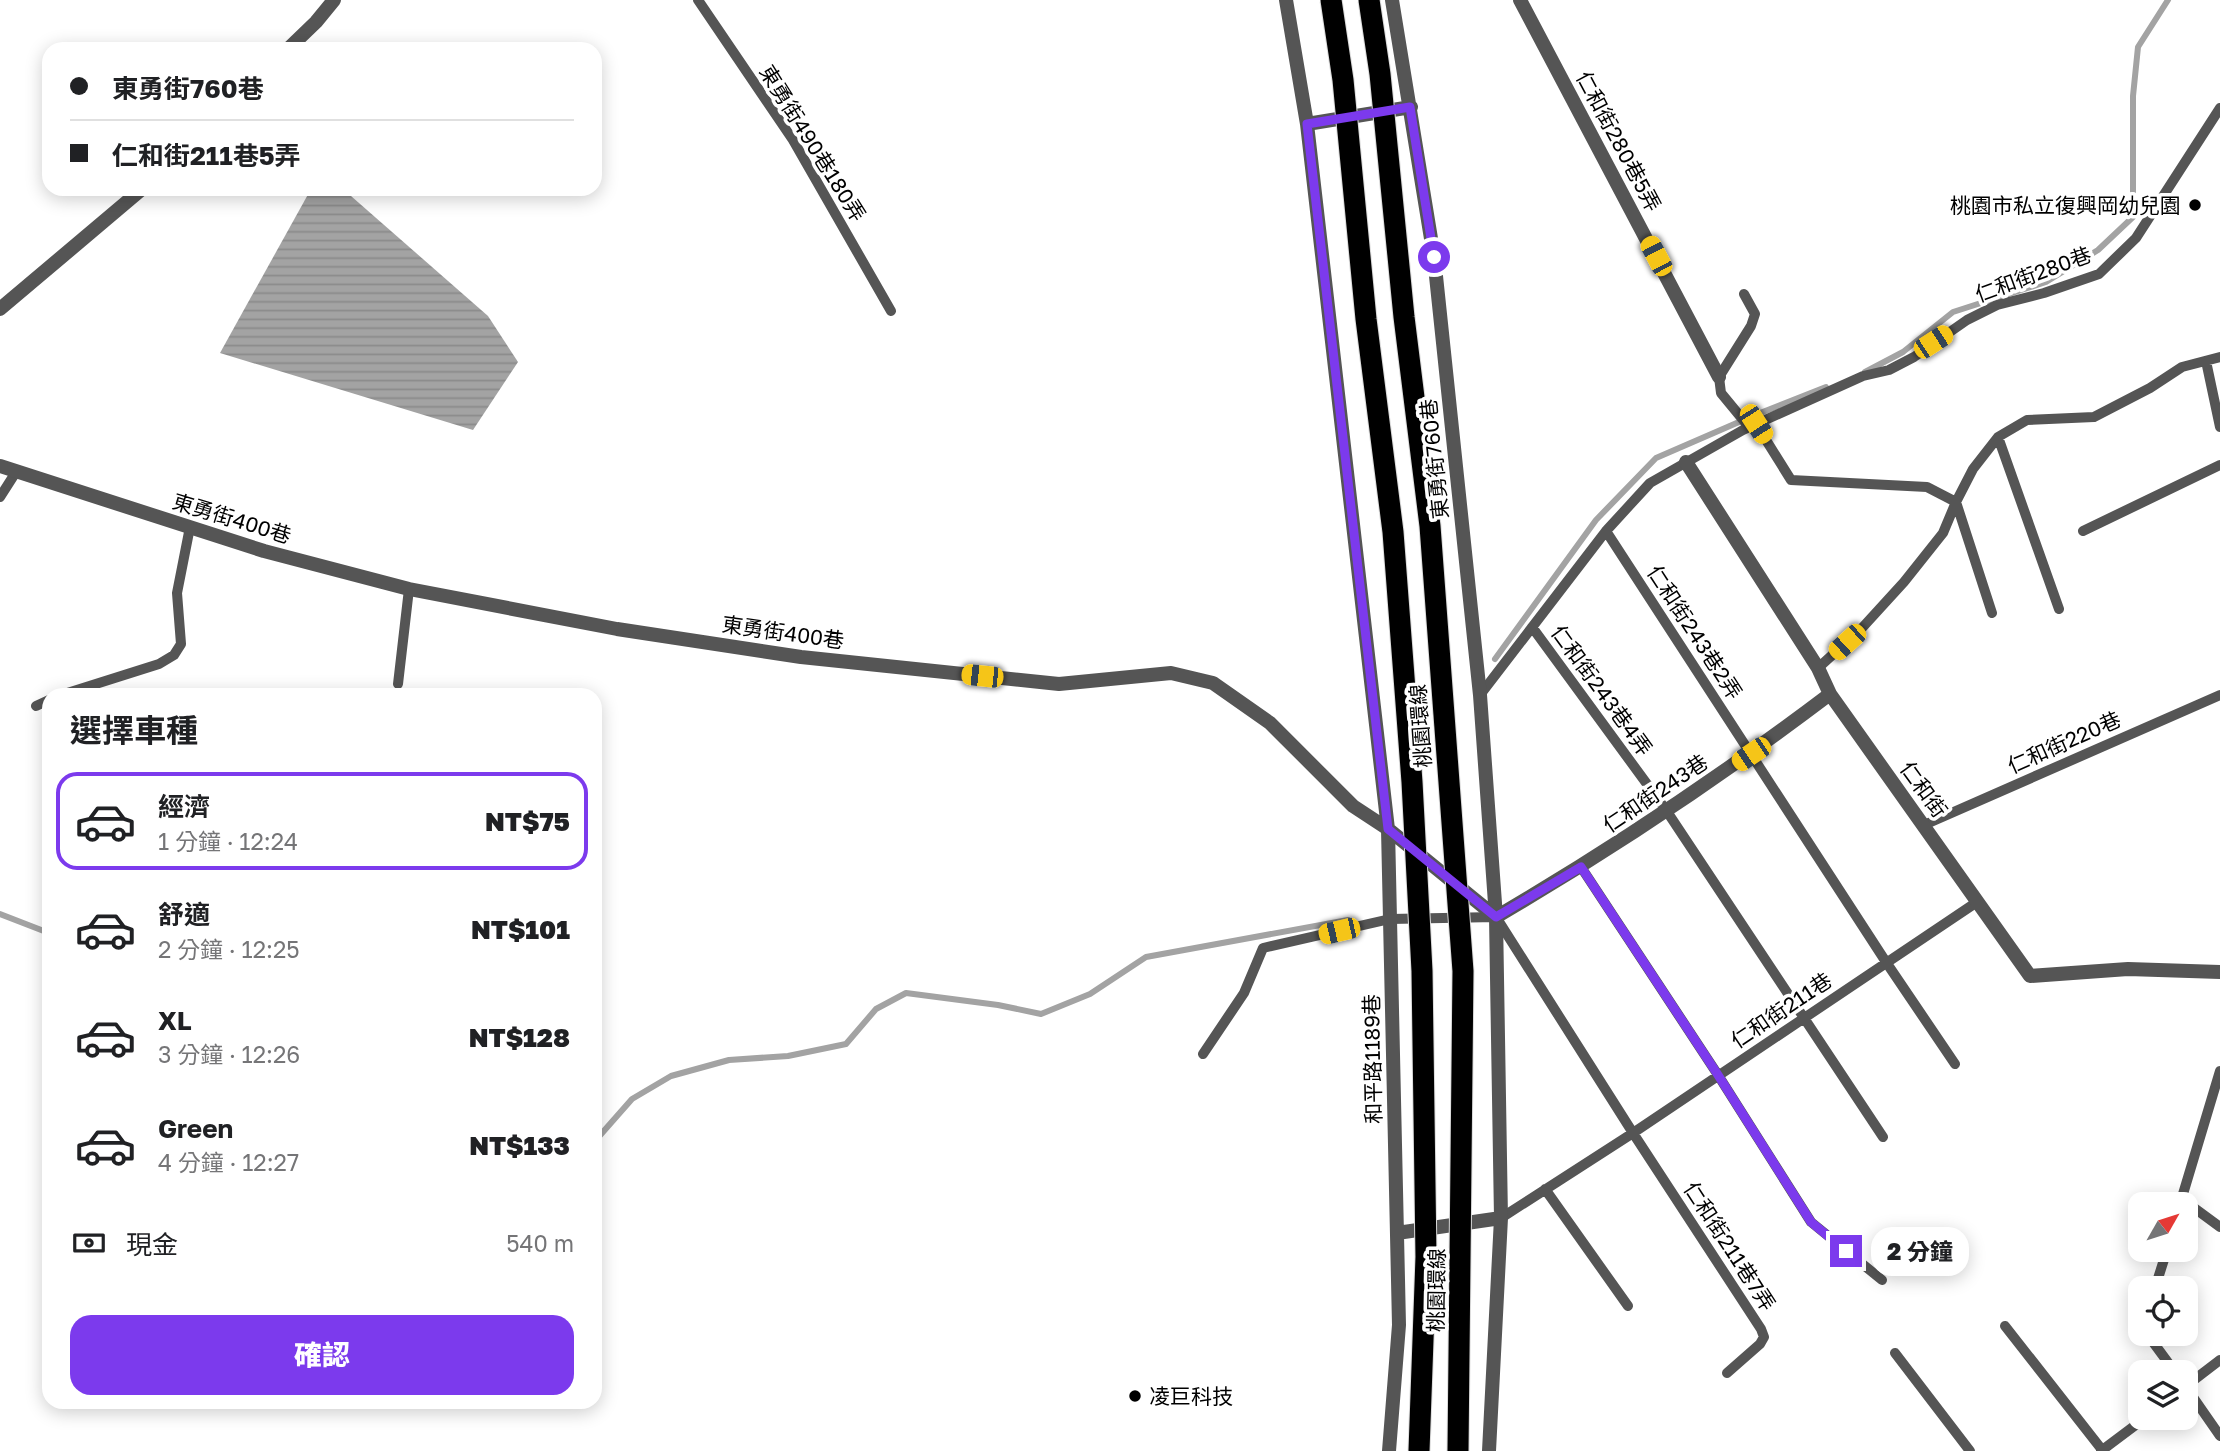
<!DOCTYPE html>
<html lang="zh-TW">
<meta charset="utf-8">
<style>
:root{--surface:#fff;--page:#f2f2f2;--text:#202124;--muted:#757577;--line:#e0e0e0;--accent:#7c3aed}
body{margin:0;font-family:"Golos Text","Noto Sans TC",sans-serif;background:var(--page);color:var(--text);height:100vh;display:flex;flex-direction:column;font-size:26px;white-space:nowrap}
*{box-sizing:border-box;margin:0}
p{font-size:23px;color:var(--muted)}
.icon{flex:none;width:38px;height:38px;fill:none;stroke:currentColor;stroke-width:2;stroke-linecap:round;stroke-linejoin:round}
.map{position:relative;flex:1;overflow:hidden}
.side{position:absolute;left:42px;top:688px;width:560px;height:721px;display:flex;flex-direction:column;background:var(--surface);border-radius:21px;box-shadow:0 4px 18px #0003}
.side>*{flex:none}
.top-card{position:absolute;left:42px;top:42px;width:560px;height:154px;border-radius:21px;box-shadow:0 4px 18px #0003;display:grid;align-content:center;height:154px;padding:0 28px;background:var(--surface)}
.needle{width:46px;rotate:51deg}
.fabs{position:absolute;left:2128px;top:1192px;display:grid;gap:14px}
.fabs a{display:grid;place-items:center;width:70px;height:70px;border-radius:14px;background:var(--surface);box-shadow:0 4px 18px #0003;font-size:35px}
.end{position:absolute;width:32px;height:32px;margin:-16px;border:9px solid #7c3aed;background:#fff;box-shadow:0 0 0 4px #fff}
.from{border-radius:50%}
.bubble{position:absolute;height:49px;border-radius:21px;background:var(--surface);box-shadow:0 4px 18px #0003;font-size:23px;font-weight:800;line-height:49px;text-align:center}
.car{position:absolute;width:21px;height:42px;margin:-21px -10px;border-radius:9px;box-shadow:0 0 5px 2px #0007;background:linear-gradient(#f5c518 24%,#345 0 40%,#f5c518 0 76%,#345 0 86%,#f5c518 0)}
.top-card b{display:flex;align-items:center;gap:24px;height:66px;font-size:26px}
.top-card b+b{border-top:2px solid var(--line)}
.top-card i{width:18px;height:18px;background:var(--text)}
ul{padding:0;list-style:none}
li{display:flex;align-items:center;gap:21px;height:98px;margin:0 14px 10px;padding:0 14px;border:4px solid transparent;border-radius:21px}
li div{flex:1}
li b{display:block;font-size:26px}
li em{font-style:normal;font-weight:800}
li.on{border-color:var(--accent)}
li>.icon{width:63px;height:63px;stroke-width:1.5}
h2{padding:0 28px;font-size:32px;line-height:84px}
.pay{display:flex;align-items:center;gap:18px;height:77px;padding:0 28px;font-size:26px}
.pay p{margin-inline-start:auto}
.cta{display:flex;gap:14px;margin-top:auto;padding:14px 28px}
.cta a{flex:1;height:80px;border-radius:21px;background:var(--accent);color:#fff;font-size:28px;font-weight:800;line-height:80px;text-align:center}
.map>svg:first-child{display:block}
.water{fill:url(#water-rules)}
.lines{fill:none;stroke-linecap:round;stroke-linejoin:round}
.stream{stroke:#a3a3a3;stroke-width:6}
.lane{stroke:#555;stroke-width:10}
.street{stroke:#555;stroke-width:14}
.highway-bridge-casing{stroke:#dbdbdb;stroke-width:23;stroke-linecap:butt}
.highway-bridge{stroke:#000;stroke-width:21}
.route{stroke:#7c3aed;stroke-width:9}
.poi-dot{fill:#000;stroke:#fff;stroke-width:2.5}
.labels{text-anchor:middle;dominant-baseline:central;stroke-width:7;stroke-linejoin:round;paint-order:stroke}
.street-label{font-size:21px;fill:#000;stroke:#fff}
.poi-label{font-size:21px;fill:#000;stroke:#fff;text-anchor:end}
</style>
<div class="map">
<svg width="2220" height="1451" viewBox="0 0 2220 1451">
<defs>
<pattern id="water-rules" width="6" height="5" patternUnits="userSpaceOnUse" patternTransform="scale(1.75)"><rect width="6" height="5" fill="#a3a3a3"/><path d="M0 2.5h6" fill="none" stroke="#8b8b8b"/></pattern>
</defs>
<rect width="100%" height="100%" fill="#fff"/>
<path class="water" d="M311 189H343L488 316 518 362 473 430 220 353Z"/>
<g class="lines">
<path class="stream" d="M1865 372 1903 352 1953 312 2046 282 2098 250 2133 217V96L2138 47 2168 0
M1750 417 1826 387
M1495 659 1596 520 1656 458 1739 422
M0 914 49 933
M595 1141 632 1099 671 1076 729 1060 788 1056 846 1044 876 1009 906 993 998 1005 1041 1014 1090 994 1146 957 1348 920"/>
<path class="lane" d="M698 0 793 140 891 311
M1744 294 1755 314 1751 326 1719 377 1721 393 1749 427
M2206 361 2220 427
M1756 424 1791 480 1927 487 1956 502 1992 613
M1998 437 2059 609
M0 497 16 472
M1606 531 1886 962 1955 1064
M2083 531 2220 465
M1532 627 1666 810 1883 1137
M1818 668 1862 628 1904 582 1943 533 1956 502 1973 469 1998 437 2027 420 2094 417 2150 388 2182 367 2220 357
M398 684 409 589
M61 695 159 664 174 655 181 644 177 593 190 527
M1480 695 1606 531 1650 483 1743 430 1863 376 1889 370 1914 357 1967 320 1997 305 2044 293 2099 274 2136 238 2220 108
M36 706 49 700
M1924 825 2220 695
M1581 867 1718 1075 1811 1222 1882 1280
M1203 1054 1244 993 1263 948 1390 919 1496 917 1633 1133 1761 1329 1764 1337 1760 1344 1727 1373
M1545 1189 1628 1306
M2182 1199 2220 1227
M2180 1204 2220 1071
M1501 1218 1633 1133 1977 902
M2155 1288 2167 1250
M2005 1326 2103 1451
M2147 1334 2175 1372
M1895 1353 1970 1451
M2186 1386 2220 1360
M2186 1387 2220 1436
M2101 1451 2145 1418"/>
<path class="street" d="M1286 0 1307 124 1388 829 1399 1325 1389 1451
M1392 0 1434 257 1480 695 1496 917 1501 1218 1489 1451
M1520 0 1719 377
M288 49 316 22 334 0
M1307 124 1411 107
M0 309 142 189
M1686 462 1818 668 1830 694 2030 976 2128 969 2220 972
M0 466 264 551 409 589 617 629 801 657 1059 684 1171 673 1213 683 1270 723 1353 806 1388 829 1496 917
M1496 917C1612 849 1723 775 1830 694
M1397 1233 1501 1218"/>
<g class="highway-bridge-casing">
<path id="highway-bridge" d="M1331 0 1343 80 1366 319 1393 532 1412 782 1422 971 1426 1257 1419 1451
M1369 0 1380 74 1404 317 1430 526 1463 971 1458 1451"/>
</g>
<use href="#highway-bridge" class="highway-bridge"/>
</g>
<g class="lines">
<path class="route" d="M1434 257 1410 107 1307 124 1388 829 1496 917 1581 867 1718 1075 1811 1222 1846 1251"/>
</g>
<g class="poi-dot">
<circle cx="2195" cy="205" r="7"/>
<circle cx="1135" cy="1396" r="7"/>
</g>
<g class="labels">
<g class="street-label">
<text transform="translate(1619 141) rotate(62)">仁和街280巷5弄</text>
<text transform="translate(813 143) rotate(58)">東勇街490巷180弄</text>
<text transform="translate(2033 274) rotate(-20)">仁和街280巷</text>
<text transform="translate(1434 459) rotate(-96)">東勇街760巷</text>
<text transform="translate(232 518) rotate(17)">東勇街400巷</text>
<text transform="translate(783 632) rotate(8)">東勇街400巷</text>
<text transform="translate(1695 632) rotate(57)">仁和街243巷2弄</text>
<text transform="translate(1602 690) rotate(54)">仁和街243巷4弄</text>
<text transform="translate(1420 726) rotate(-94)">桃園環線</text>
<text transform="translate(2064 742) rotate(-24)">仁和街220巷</text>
<text transform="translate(1924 789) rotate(54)">仁和街</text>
<text transform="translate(1655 793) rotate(-34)">仁和街243巷</text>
<text transform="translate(1781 1010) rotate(-34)">仁和街211巷</text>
<text transform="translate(1372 1059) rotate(-91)">和平路1189巷</text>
<text transform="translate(1730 1246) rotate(57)">仁和街211巷7弄</text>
<text transform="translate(1436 1290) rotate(-89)">桃園環線</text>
</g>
<g class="poi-label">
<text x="2181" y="205">桃園市私立復興岡幼兒園</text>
<text x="1149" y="1396" text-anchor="start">凌巨科技</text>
</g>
</g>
</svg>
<div class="fabs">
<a><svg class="needle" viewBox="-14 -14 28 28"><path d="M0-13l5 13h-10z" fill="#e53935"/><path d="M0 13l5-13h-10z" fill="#757577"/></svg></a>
<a><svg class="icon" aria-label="locate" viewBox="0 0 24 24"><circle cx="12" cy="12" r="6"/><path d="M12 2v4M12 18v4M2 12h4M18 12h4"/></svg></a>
<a><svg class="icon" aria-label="layers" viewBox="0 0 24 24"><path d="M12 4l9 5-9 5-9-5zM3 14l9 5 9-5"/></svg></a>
</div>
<i class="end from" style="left:1434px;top:257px"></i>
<i class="end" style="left:1846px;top:1251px"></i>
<div class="bubble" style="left:1871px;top:1227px;width:98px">2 分鐘</div>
<i class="car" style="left:1656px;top:256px;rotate:332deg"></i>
<i class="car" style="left:1933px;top:342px;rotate:57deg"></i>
<i class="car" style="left:1756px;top:424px;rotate:147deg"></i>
<i class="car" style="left:1847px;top:642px;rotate:228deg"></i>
<i class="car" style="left:982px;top:676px;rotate:276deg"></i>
<i class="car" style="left:1751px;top:754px;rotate:236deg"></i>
<i class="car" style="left:1339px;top:931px;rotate:257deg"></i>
<div class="top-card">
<b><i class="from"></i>東勇街760巷</b>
<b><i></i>仁和街211巷5弄</b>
</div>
<section class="side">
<h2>選擇車種</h2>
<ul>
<li class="on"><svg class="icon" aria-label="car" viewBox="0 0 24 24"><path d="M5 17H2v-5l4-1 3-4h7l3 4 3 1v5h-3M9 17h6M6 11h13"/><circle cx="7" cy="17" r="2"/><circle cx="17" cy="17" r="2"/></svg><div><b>經濟</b><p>1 分鐘 · 12:24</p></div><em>NT$75</em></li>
<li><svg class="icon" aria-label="car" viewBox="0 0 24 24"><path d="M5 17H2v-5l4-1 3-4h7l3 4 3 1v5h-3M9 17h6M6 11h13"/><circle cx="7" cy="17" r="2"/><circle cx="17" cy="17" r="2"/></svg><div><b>舒適</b><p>2 分鐘 · 12:25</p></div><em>NT$101</em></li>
<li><svg class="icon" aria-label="car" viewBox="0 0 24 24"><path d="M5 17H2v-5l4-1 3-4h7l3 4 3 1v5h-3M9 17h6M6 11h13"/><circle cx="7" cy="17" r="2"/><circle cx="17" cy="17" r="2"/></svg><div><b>XL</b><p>3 分鐘 · 12:26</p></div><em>NT$128</em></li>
<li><svg class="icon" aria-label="car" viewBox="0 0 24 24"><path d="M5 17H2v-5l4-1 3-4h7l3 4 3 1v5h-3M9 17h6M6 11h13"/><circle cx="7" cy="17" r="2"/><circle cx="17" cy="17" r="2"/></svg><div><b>Green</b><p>4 分鐘 · 12:27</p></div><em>NT$133</em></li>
</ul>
<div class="pay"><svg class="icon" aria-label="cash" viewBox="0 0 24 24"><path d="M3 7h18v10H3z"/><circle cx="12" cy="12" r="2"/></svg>現金<p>540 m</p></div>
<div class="cta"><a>確認</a></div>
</section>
</div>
